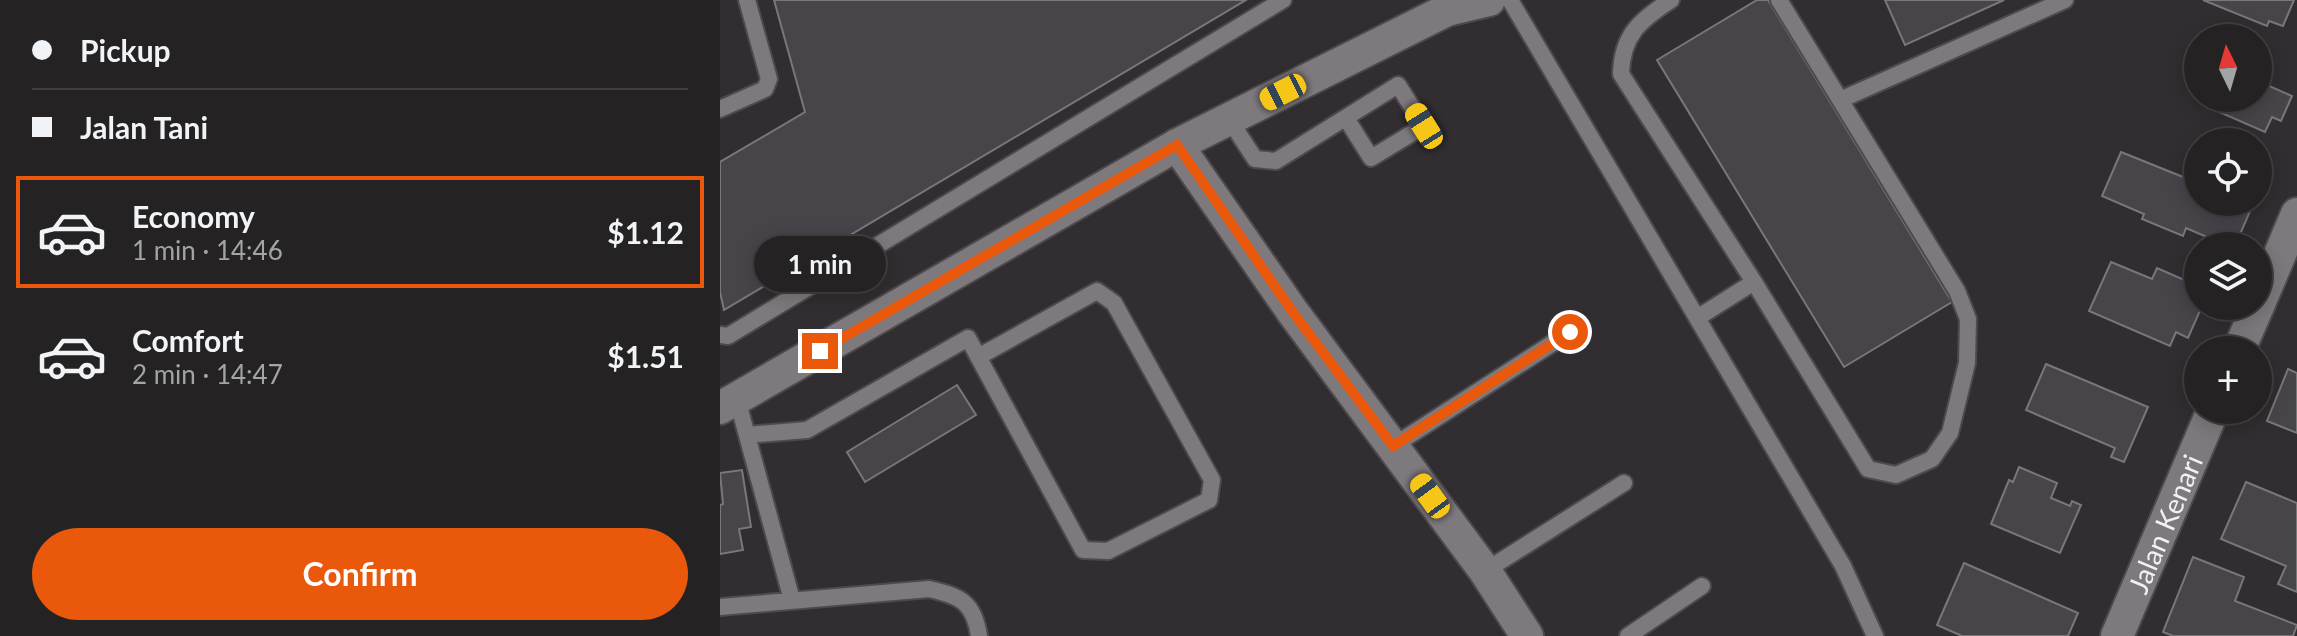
<!DOCTYPE html>
<meta charset="utf-8">
<style>
:root{--surface:#252224;--page:#312f31;--text:#f1f3f6;--muted:#a3a4a6;--line:#423f41;--accent:#ea580c}
body{margin:0;font-family:Lato,sans-serif;background:var(--page);color:var(--text);height:100vh;display:flex;flex-direction:column;font-size:30px;white-space:nowrap}
*{box-sizing:border-box;margin:0}
p{font-size:26px;color:var(--muted)}
.icon{flex:none;width:44px;height:44px;fill:none;stroke:currentColor;stroke-width:2;stroke-linecap:round;stroke-linejoin:round}
.map{position:relative;flex:1;overflow:hidden}
.drawer{display:flex;flex-direction:column;background:var(--surface);width:720px}
.drawer>*{flex:none}
.banner{display:grid;align-content:center;height:176px;padding:0 32px;background:var(--surface)}
.needle{width:52px;rotate:355deg}
.buttons{position:absolute;left:1464px;top:24px;display:grid;gap:16px}
.buttons a{display:grid;place-items:center;width:88px;height:88px;border-radius:50%;background:var(--surface);box-shadow:0 4px 20px #0003,0 0 0 2px var(--line);font-size:40px}
.end{position:absolute;width:36px;height:36px;margin:-18px;border:10px solid #ea580c;background:#fff;box-shadow:0 0 0 4px #fff}
.from{border-radius:50%}
.bubble{position:absolute;height:56px;border-radius:28px;background:var(--surface);box-shadow:0 4px 20px #0003,0 0 0 2px var(--line);font-size:26px;font-weight:700;line-height:56px;text-align:center}
.car{position:absolute;width:24px;height:48px;margin:-24px -12px;border-radius:10px;box-shadow:0 0 6px 2px #0007;background:linear-gradient(#f5c518 24%,#345 0 40%,#f5c518 0 76%,#345 0 86%,#f5c518 0)}
.banner b{display:flex;align-items:center;gap:28px;height:76px;font-size:30px}
.banner b+b{border-top:2px solid var(--line)}
.banner i{width:20px;height:20px;background:var(--text)}
ul{padding:0;list-style:none}
li{display:flex;align-items:center;gap:24px;height:112px;margin:0 16px 12px;padding:0 16px;border:4px solid transparent;border-radius:0px}
li div{flex:1}
li b{display:block;font-size:30px}
li em{font-style:normal;font-weight:700}
li.active{border-color:var(--accent)}
li>.icon{width:72px;height:72px;stroke-width:1.5}
.cta{display:flex;gap:16px;margin-top:auto;padding:16px 32px}
.cta a{flex:1;height:92px;border-radius:48px;background:var(--accent);color:#fff;font-size:32px;font-weight:700;line-height:92px;text-align:center}
main{display:flex;flex:1;min-height:0}
.map>svg:first-child{display:block}
.building{fill:#47454a;stroke:#78777c;stroke-width:2}
.lines{fill:none;stroke-linecap:round;stroke-linejoin:round}
.service-casing{stroke:#4d4a4c;stroke-width:20}
.minor-casing{stroke:#4d4a4c;stroke-width:36}
.service{stroke:#7e797d;stroke-width:16}
.minor{stroke:#7e797d;stroke-width:32}
.route{stroke:#ea580c;stroke-width:10}
.labels{text-anchor:middle;dominant-baseline:central;stroke-width:8;stroke-linejoin:round;paint-order:stroke}
.street-label{font-size:28px;fill:#f2f0f2;stroke:#272326}
</style>
<main>
<section class="drawer">
<div class="banner">
<b><i class="from"></i>Pickup</b>
<b><i></i>Jalan Tani</b>
</div>
<ul>
<li class="active"><svg class="icon" aria-label="car" viewBox="0 0 24 24"><path d="M5 17H2v-5l4-1 3-4h7l3 4 3 1v5h-3M9 17h6M6 11h13"/><circle cx="7" cy="17" r="2"/><circle cx="17" cy="17" r="2"/></svg><div><b>Economy</b><p>1 min · 14:46</p></div><em>$1.12</em></li>
<li><svg class="icon" aria-label="car" viewBox="0 0 24 24"><path d="M5 17H2v-5l4-1 3-4h7l3 4 3 1v5h-3M9 17h6M6 11h13"/><circle cx="7" cy="17" r="2"/><circle cx="17" cy="17" r="2"/></svg><div><b>Comfort</b><p>2 min · 14:47</p></div><em>$1.51</em></li>
</ul>
<div class="cta"><a>Confirm</a></div>
</section>
<div class="map">
<svg width="1577" height="636" viewBox="0 0 1577 636">
<rect width="100%" height="100%" fill="#312d30"/>
<path class="building" d="M54 0H526L4 310 0 292V162L85 112Z
M1037 0H1048L1232 302 1124 367 937 60Z
M1165 0H1284L1185 45Z
M1483 0H1574L1563 26 1549 21 1547 26Z
M1538 81 1572 96 1561 121 1552 117 1545 132 1490 108 1494 98H1538Z
M1401 152 1478 183V202H1534L1515 246H1508L1466 228 1463 236 1422 219 1424 214 1382 196Z
M1391 262 1432 279 1437 268 1478 286V306H1482L1468 338 1456 332 1450 346 1369 311Z
M1326 364 1428 407 1404 462 1391 457 1395 448 1306 410Z
M1568 369 1577 373V433L1547 421Z
M237 385 256 415 145 482 127 452Z
M1299 467 1337 483 1331 498 1350 506 1352 501 1361 505 1340 553 1271 524 1289 480 1293 482Z
M22 470 31 527 19 529 23 550 0 554V505L3 504 0 473Z
M1526 482 1577 503V592L1558 584 1566 566 1501 539Z
M1473 557 1524 577 1515 601 1577 625 1573 636H1453L1443 632Z
M1244 563 1358 613 1348 636H1242L1217 625Z"/>
<g class="lines">
<g class="service-casing">
<path id="service" d="M790 0 1123 566 1155 636
M951 0C920 20 902 35 901 74L1034 282 1148 469 1176 475 1212 459 1230 433 1247 363 1248 319 1237 291 1059 0
M1120 100 1345 0
M0 109 45 89 49 79 27 0
M509 119 535 159 556 161 678 85 704 126 651 158 626 118
M977 318 1034 282
M0 335 8 336 563 0
M17 399 72 600
M27 435 87 430 248 338 363 550 388 551 489 500 492 480 394 303 377 291 258 357
M673 446 850 332
M765 571 904 483
M0 607 209 589C240 596 254 602 259 636
M908 636 982 586"/>
</g>
<g class="minor-casing">
<g id="minor">
<path d="M457 145 572 311 765 571 807 636"/>
<path d="M1538 306 1577 214"/>
<path d="M1519 350 1538 306"/>
<path d="M0 408 457 145 727 10 769 0"/>
<path id="s1" d="M1397 636 1493 410"/>
</g>
</g>
<use href="#service" class="service"/>
<use href="#minor" class="minor"/>
</g>
<g class="lines">
<path class="route" d="M100 351 457 145 572 311 673 446 850 332"/>
</g>
<g class="labels">
<g class="street-label">
<text stroke="none"><textPath href="#s1" startOffset="122">Jalan Kenari</textPath></text>
</g>
</g>
</svg>
<div class="buttons">
<a><svg class="needle" viewBox="-14 -14 28 28"><path d="M0-13l5 13h-10z" fill="#e53935"/><path d="M0 13l5-13h-10z" fill="#a3a4a6"/></svg></a>
<a><svg class="icon" aria-label="locate" viewBox="0 0 24 24"><circle cx="12" cy="12" r="6"/><path d="M12 2v4M12 18v4M2 12h4M18 12h4"/></svg></a>
<a><svg class="icon" aria-label="layers" viewBox="0 0 24 24"><path d="M12 4l9 5-9 5-9-5zM3 14l9 5 9-5"/></svg></a>
<a>+</a>
</div>
<i class="end from" style="left:850px;top:332px"></i>
<i class="end" style="left:100px;top:351px"></i>
<div class="bubble" style="left:34px;top:236px;width:132px">1 min</div>
<i class="car" style="left:563px;top:92px;rotate:243deg"></i>
<i class="car" style="left:704px;top:126px;rotate:328deg"></i>
<i class="car" style="left:710px;top:496px;rotate:324deg"></i>
</div>
</main>
